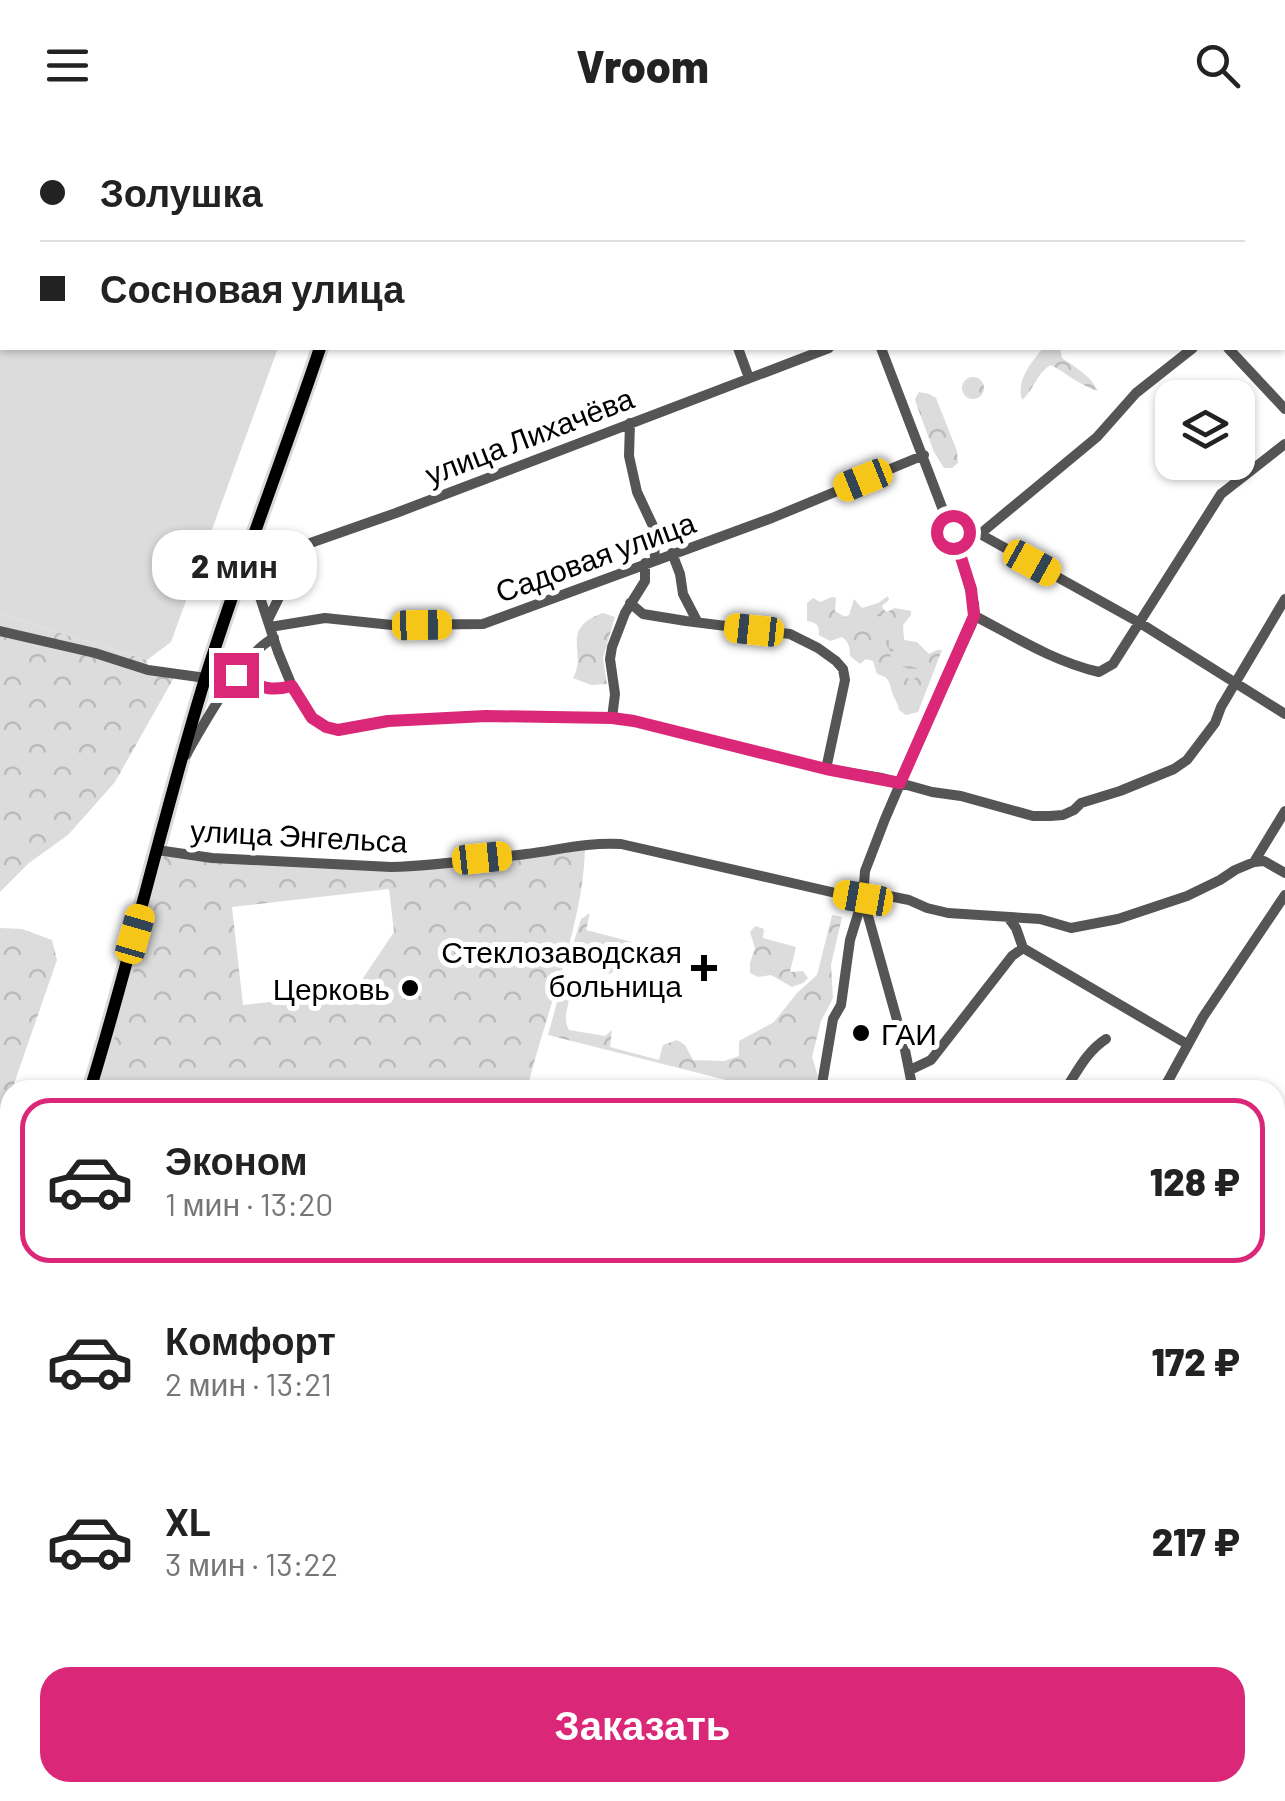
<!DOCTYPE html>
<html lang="ru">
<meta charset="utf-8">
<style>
:root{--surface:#fff;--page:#f2f2f2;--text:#222;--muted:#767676;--line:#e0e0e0;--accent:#db2777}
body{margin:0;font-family:Barlow,sans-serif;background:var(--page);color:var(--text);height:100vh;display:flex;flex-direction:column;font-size:38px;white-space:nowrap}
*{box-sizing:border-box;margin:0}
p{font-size:32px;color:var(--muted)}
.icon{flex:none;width:55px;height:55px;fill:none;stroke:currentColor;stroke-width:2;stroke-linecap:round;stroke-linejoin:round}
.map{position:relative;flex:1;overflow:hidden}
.panel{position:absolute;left:0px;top:950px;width:1285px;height:722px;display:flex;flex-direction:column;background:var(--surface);border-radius:30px 30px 0 0;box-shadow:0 2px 8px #0004}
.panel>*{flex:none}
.top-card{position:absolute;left:0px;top:0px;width:1285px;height:220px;box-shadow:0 2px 8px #0004;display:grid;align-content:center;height:220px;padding:0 40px;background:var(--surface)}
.fabs{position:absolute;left:1155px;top:250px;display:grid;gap:20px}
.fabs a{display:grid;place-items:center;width:100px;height:100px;border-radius:20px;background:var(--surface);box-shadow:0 2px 8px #0004;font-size:50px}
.end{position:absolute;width:45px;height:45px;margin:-22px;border:12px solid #db2777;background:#fff;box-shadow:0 0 0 5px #fff}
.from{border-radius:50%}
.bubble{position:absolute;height:70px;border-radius:30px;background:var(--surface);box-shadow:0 2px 8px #0004;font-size:32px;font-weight:800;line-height:70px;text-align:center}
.car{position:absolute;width:30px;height:60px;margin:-30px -15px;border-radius:12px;box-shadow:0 0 8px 2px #0007;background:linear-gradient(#f5c518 24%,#345 0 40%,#f5c518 0 76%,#345 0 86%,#f5c518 0)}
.top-card b{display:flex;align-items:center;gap:35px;height:95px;font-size:38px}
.top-card b+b{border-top:2px solid var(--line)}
.top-card i{width:25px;height:25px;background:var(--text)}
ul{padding:18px 0 0;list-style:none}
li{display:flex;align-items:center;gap:30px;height:165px;margin:0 20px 15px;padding:0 20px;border:5px solid transparent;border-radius:30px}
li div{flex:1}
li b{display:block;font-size:38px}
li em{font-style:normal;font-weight:800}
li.active{border-color:var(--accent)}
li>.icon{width:90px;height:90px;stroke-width:1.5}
.action{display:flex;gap:20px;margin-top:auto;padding:20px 40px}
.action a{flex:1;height:115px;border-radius:30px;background:var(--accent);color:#fff;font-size:40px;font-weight:800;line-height:115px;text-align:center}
header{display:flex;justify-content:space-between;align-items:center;height:130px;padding:0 40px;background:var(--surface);font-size:45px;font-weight:800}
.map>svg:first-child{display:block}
.forest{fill:url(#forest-crowns);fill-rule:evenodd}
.wetland{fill:url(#wetland-marsh)}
.pitch{fill:#dcdcdc}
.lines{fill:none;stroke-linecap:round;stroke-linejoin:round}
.major-casing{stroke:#dbdbdb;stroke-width:18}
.minor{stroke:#555;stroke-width:10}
.major{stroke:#000;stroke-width:12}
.route{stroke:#db2777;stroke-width:12}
.poi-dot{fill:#000;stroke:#fff;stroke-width:4}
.labels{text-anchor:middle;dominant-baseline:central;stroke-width:10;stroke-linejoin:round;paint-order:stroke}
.street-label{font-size:30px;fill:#000;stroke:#fff}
.poi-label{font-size:30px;fill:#000;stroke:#fff;text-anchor:end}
</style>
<header><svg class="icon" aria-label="menu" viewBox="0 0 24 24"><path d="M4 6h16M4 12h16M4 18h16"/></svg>Vroom<svg class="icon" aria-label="search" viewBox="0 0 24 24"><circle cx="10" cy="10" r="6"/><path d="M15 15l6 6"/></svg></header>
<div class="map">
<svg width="1285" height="1671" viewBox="0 0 1285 1671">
<defs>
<pattern id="forest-crowns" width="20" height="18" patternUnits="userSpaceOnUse" patternTransform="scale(2.5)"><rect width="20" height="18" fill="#dcdcdc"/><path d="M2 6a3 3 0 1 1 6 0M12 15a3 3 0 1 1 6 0" fill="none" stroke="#bbb"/></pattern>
<pattern id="wetland-marsh" width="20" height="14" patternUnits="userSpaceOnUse" patternTransform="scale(2.5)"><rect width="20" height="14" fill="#dcdcdc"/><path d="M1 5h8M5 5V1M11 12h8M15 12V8" fill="none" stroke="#bbb"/></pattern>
</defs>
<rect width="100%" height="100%" fill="#fff"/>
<path class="forest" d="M0 0H355L354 2H2V213L0 218Z
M1043 218H1060L1062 228C1075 237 1091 246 1098 261 1081 256 1066 243 1051 235 1036 243 1035 259 1022 270 1016 250 1031 233 1043 218Z
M962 258a11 11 0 1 1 22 0a11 11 0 1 1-22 0Z
M919 262 929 264 936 268 957 321 958 333 952 338H944L934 322 917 276 915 269Z
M888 466 889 470 882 476 884 480 887 482 895 478 911 481V485L903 495 904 510 917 512 929 524 937 520H942L918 582 906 585 899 580C898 572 894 569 892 562 889 551 889 547 877 544L873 531 866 529 860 534 850 526C850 518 849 512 842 507L830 511 819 505C819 494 817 493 807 491V473L813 468 820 472 832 467 836 468 835 481 845 487 849 485 854 469 862 478 878 473Z
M603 483 615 487 603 528 607 554 591 555 573 548C588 523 558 499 603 483Z
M0 484 147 530 148 540 176 544 115 652 68 705 29 733 0 762Z
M585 714C585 792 545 883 527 960H90L157 720 364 737ZM389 759 394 802 353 863 243 875 232 777Z
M590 783 586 800 632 812C632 830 626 836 609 844L590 835 582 821H571L581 789Z
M832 785 842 787 831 835 833 868 821 891 812 927 818 946 816 960H766L548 905 562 854 567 856C574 873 560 883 569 900L605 906 612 900 610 917 659 930 663 915 677 910 685 915 693 930 724 931 739 926V911L774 892 797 863 817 845Z
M755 796 764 799 763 808 796 817 790 842 803 841 808 848 803 853 792 857 771 845 758 847 750 843V833L755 818 750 802Z
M0 798 22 799 52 810 57 830 0 994Z"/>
<path class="wetland" d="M872 482 880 483C888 498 889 521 901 530L906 529 910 536 919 539 921 542 909 554 907 538 891 533 890 521 868 484Z"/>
<path class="pitch" d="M2 214V218H278L171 512 147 530 0 484V218Z"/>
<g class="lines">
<g class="major-casing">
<path id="major" d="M392 2 393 0
M90 960C132 824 163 685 205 549 240 437 283 328 320 218
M0 1180 10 1157"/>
</g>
<path class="minor" d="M1100 0 1101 2
M406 2 413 0
M798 2 803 0
M1282 8 1285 10
M1282 171 1285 169
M738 218 749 248
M881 218 961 427 974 474 975 486 971 496 930 584 885 689 865 741 863 768 904 915 913 960
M1228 218 1285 279
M630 293 629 326 637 362 653 396 655 430
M953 402 980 404 1140 493 1285 584
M980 404 1097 307 1136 263 1193 218
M672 423 680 444 683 464 697 491
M630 473 643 484 686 491 790 504 818 518 836 531 843 539 845 550 826 639
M975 486C1015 507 1055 532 1099 542L1113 534 1221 364 1285 314
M268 490C278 468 294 443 296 418
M270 497 325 488 392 495 483 494 772 388 924 325
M0 501 95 523 148 540 206 548
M209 539C217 541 226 542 234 545 260 552 261 564 292 556L312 588 326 597 338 600 388 591 486 586 612 588 634 591 826 639 882 648 932 662 961 666 1033 686H1050L1063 685 1074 680 1081 673 1120 661 1174 639 1187 630 1215 593 1221 577 1285 469
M292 556 278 522 252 443 246 433 296 418 396 383 829 218
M612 588 615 564 610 529 612 517 625 483 645 451V433
M186 625C204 593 243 523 274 508
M157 720 212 728 391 737C436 736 481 729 526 724 558 720 588 712 621 714L840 764 863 768 884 765 909 770 927 778 948 783 1040 789 1071 798 1118 789 1187 766 1220 750 1235 740 1254 732 1264 731 1285 743
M1254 732 1285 681
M1008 787 1016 798 1023 818 1187 914
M910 940 931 930 1012 826 1023 818
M1167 952 1182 960
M821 960 833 889 841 875 850 810 863 768
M1065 960C1077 942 1087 921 1106 909
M1163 960 1203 887 1285 765
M1275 1009 1285 1014
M1275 1097 1285 1078
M0 1189 10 1194
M0 1504 10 1488
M1275 1604 1285 1613
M723 1662 725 1671
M830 1662 834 1671
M1057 1662 1060 1671
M36 1671 41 1662
M134 1671 137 1662
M210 1671 213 1662
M414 1671 422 1662
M682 1671 683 1662
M925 1671V1662"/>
<use href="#major" class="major"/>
</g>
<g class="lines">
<path class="route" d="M236 545C259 555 266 563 292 556L312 588 326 597 338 600 388 591 486 586 612 588 634 591 826 639 900 653 974 486 971 459 953 402"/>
</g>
<g class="poi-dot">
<path d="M699 823h10v10h10v10h-10v10h-10v-10h-10v-10h10z"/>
<circle cx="410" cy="858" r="10"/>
<circle cx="861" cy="903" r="10"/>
</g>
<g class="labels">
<g class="street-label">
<text transform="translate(529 305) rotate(-21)">улица Лихачёва</text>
<text transform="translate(595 426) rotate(-20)">Садовая улица</text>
<text transform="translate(299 705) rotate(3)">улица Энгельса</text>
</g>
<g class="poi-label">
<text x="682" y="821">Стеклозаводская<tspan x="682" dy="34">больница</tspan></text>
<text x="390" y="858">Церковь</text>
<text x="881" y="903" text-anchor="start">ГАИ</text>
</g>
</g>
</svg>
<div class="fabs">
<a><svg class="icon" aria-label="layers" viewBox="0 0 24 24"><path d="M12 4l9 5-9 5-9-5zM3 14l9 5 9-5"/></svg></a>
</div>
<i class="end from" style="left:953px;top:402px"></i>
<i class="end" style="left:236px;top:545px"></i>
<div class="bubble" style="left:152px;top:400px;width:165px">2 мин</div>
<i class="car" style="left:863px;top:350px;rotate:248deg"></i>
<i class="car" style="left:1032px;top:433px;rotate:119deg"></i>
<i class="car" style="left:422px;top:495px;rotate:89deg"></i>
<i class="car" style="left:754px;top:500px;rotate:276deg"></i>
<i class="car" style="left:482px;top:728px;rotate:84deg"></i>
<i class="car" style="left:863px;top:768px;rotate:280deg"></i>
<i class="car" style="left:135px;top:804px;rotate:16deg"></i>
<div class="top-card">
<b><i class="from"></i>Золушка</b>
<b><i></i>Сосновая улица</b>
</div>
<section class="panel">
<ul>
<li class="active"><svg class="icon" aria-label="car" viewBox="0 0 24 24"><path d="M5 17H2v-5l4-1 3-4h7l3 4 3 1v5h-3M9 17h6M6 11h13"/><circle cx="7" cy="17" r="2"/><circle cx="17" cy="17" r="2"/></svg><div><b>Эконом</b><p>1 мин · 13:20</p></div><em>128 ₽</em></li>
<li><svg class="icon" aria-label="car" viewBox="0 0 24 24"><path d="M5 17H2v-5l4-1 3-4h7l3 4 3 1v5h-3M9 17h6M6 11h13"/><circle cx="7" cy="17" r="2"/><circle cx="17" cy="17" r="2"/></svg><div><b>Комфорт</b><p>2 мин · 13:21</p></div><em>172 ₽</em></li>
<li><svg class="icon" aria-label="car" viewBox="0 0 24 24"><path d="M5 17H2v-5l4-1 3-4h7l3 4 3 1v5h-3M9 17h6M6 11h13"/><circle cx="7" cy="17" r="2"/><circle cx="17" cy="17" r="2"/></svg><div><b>XL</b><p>3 мин · 13:22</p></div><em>217 ₽</em></li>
</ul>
<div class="action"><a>Заказать</a></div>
</section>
</div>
